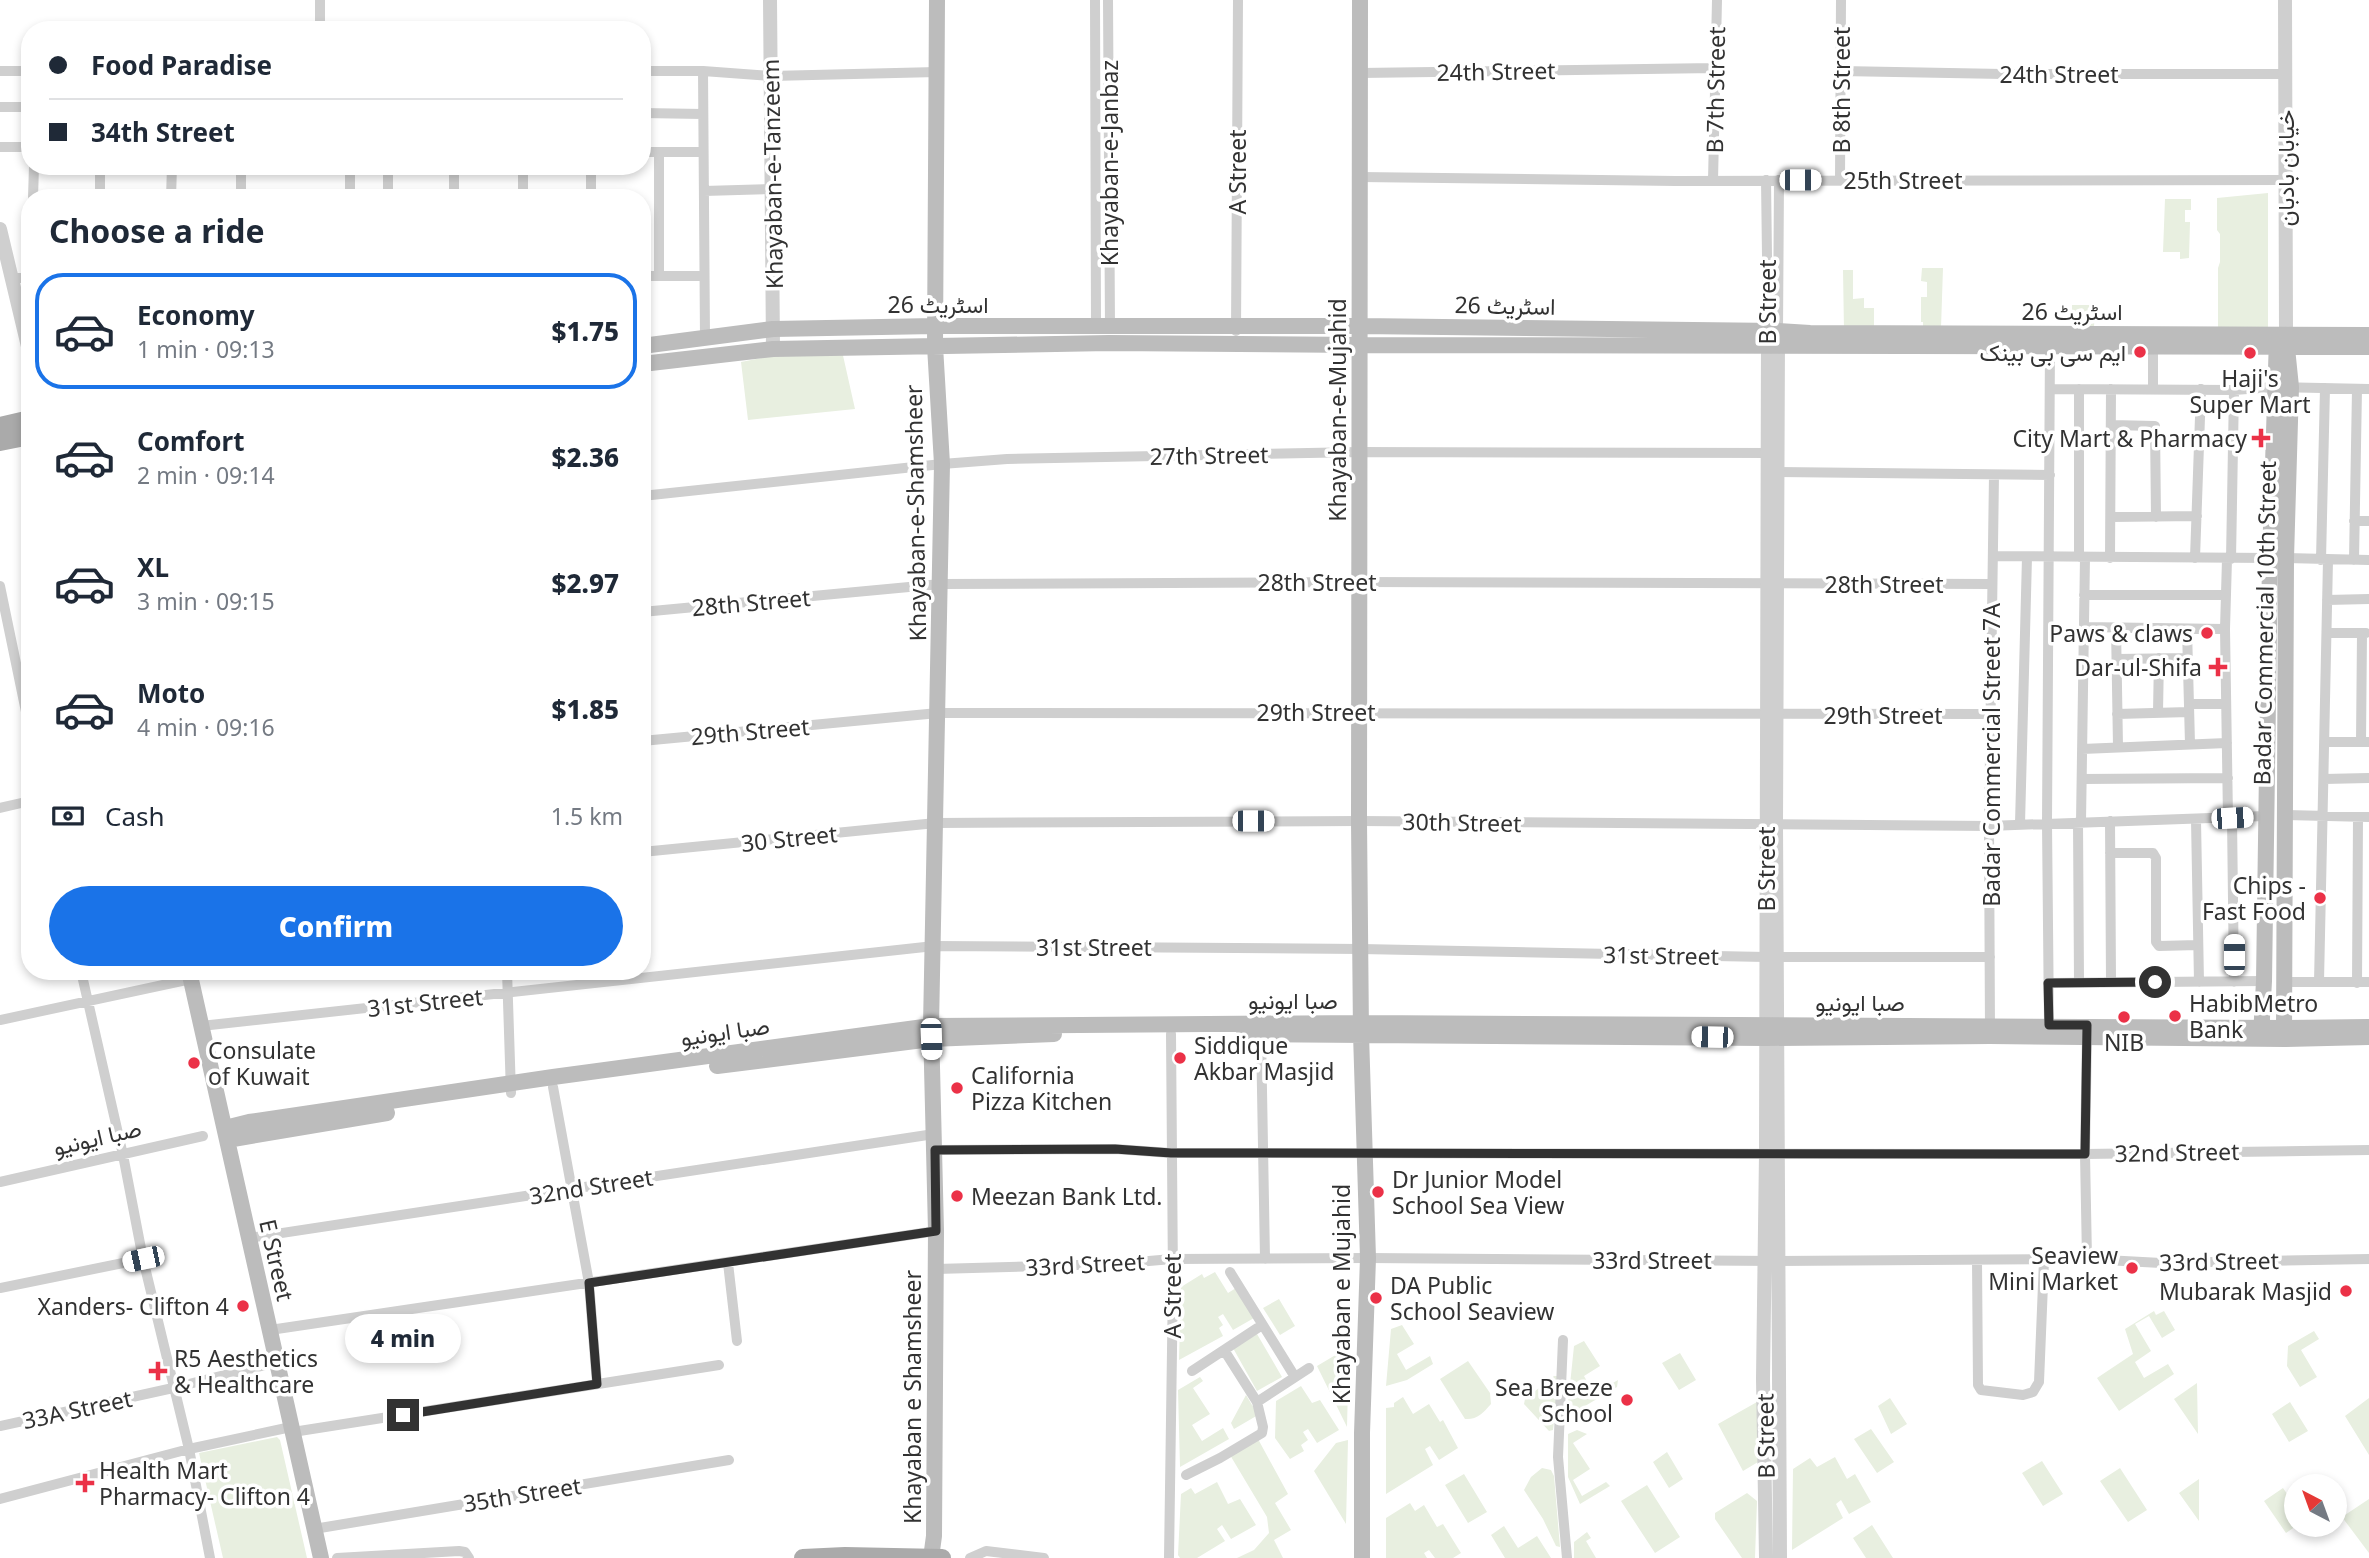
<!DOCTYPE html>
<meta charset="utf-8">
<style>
:root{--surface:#fff;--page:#f6f6f7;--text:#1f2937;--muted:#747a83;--line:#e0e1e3;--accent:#1a73e8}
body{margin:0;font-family:"Noto Sans",Vazirmatn,sans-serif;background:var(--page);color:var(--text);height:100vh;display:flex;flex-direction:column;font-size:26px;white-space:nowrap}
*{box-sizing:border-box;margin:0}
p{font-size:23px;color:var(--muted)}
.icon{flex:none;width:38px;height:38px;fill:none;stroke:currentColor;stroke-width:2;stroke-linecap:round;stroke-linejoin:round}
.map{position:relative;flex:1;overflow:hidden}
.details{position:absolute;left:21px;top:189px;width:630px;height:791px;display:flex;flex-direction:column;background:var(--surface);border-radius:28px;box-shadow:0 4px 10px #0003}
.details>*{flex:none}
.guide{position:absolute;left:21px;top:21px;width:630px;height:154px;border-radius:28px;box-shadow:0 4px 10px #0003;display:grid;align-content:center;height:154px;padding:0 28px;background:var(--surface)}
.needle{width:46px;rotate:319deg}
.tools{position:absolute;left:2284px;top:1474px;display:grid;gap:14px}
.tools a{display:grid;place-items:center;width:63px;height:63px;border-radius:50%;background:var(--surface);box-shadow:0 4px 10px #0003;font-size:35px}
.end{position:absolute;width:32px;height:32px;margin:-16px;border:9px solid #323232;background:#fff;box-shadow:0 0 0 4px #fff}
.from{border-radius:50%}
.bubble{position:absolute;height:49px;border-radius:24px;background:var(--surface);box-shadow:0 4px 10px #0003;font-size:23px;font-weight:800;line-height:49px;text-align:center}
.car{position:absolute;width:21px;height:42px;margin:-21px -10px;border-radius:9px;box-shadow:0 0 5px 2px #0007;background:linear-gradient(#fff 24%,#345 0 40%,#fff 0 76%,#345 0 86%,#fff 0)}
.guide b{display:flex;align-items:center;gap:24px;height:66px;font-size:26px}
.guide b+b{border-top:2px solid var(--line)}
.guide i{width:18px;height:18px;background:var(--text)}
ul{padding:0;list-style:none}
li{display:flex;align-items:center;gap:21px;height:116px;margin:0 14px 10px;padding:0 14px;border:4px solid transparent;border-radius:28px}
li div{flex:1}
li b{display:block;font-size:26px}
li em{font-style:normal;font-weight:800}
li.current{border-color:var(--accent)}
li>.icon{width:63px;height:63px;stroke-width:1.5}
h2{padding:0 28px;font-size:32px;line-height:84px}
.pay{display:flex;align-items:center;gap:18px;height:77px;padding:0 28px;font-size:26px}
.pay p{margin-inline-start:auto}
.primary-button{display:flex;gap:14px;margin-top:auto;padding:14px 28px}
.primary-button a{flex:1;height:80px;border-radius:42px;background:var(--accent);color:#fff;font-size:28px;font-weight:800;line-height:80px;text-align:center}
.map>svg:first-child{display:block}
.green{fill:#e8efe0}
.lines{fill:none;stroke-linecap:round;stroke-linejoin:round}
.minor{stroke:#cfcfcf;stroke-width:10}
.tertiary{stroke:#cfcfcf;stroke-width:14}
.secondary{stroke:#bcbcbc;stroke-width:16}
.primary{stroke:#aaa;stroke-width:18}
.route{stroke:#323232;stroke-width:9}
.poi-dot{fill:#eb3147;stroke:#fff;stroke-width:2.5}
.labels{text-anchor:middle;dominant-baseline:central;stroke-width:7;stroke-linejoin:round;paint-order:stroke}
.street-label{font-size:23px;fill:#323232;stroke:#fff}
.poi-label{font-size:23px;fill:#323232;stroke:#fff;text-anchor:end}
</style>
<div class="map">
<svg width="2369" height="1558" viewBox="0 0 2369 1558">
<rect width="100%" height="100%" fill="#fff"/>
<path class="green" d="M2268 193V333L2218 334V268L2220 262V234L2217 230V198Z
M2165 199H2191V210H2185V222H2190L2189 258 2180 259V252H2163Z
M1922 268H1943L1941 328H1923V322H1921V297H1927V282L1921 281Z
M1843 270H1853V299L1864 298V308H1874V331H1844Z
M2072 305H2095L2094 327H2072Z
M842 351 855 409 748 420 741 362 776 355Z
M1215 1272 1228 1293 1236 1288 1254 1318 1233 1330 1223 1314 1218 1317 1223 1325 1219 1328 1223 1336 1179 1360 1181 1287 1202 1274 1204 1278Z
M1279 1299 1295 1326 1280 1335 1263 1308Z
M2154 1311 2156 1315 2164 1311 2175 1330 2162 1338 2149 1316 2135 1324 2151 1351 2135 1362 2144 1378 2168 1364 2174 1374 2119 1411 2097 1378 2133 1354 2125 1329Z
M1402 1325 1414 1344 1397 1354 1406 1370 1430 1356 1433 1364 1407 1380 1386 1386 1391 1329Z
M2314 1331 2319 1339 2301 1350 2317 1377 2300 1387 2287 1366 2288 1346Z
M1257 1334 1282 1377 1257 1391 1233 1348Z
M1584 1341 1600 1366 1584 1376 1592 1390 1599 1387 1597 1384 1602 1381 1606 1387 1618 1380 1617 1387 1580 1409 1570 1411 1568 1404 1574 1346Z
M1349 1347 1347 1427 1317 1366Z
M1680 1353 1696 1380 1679 1390 1662 1363Z
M1468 1361 1490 1393 1491 1404C1483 1413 1477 1420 1465 1419L1440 1379Z
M1554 1376H1557L1559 1380 1553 1430 1549 1431 1524 1404 1525 1399Z
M1200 1377 1203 1381 1193 1388 1210 1414 1192 1425 1202 1441 1223 1428 1229 1439 1180 1467 1178 1390Z
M2197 1383 2198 1434 2174 1399Z
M1301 1386 1312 1403 1320 1400 1339 1430 1317 1443 1308 1429 1303 1432 1308 1440 1301 1445 1304 1451 1290 1459 1275 1438 1276 1401Z
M1246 1395 1258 1415 1234 1429 1231 1423Z
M1403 1397 1413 1414 1429 1404 1440 1422 1443 1420 1458 1448 1439 1460 1430 1446 1425 1449 1433 1465 1386 1494V1408L1394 1407V1403Z
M1890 1398 1907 1424 1891 1434 1878 1406Z
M2369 1398V1455L2345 1416Z
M1757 1402 1758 1462 1743 1471 1718 1424Z
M2290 1402 2308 1431 2289 1442 2272 1414Z
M1871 1429 1894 1462 1877 1473 1854 1439Z
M1577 1430 1587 1434 1573 1443 1590 1469 1573 1480 1582 1496 1606 1482 1610 1486 1580 1504 1568 1477V1434Z
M277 1437 280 1440 307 1558H223L199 1453Z
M1258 1439 1288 1494 1275 1503 1291 1530 1274 1540 1283 1558H1237L1254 1550 1269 1533 1267 1517 1230 1455Z
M1348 1440 1346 1524 1314 1471 1336 1443Z
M1667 1452 1683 1479 1669 1488 1653 1462Z
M1835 1457 1847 1479 1855 1474 1871 1502 1849 1514 1841 1500 1836 1504 1843 1518 1792 1550 1793 1469 1810 1458 1817 1467Z
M2042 1461 2063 1494 2043 1506 2022 1473Z
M1542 1468 1551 1470 1554 1476 1560 1547 1556 1546 1543 1519 1524 1490 1531 1477Z
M2120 1468 2147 1510 2128 1522 2100 1481Z
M1464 1474 1487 1512 1468 1523 1445 1485Z
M2199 1479V1521L2179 1493Z
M1217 1482 1228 1504 1240 1499 1256 1525 1231 1539 1222 1525 1217 1529 1225 1541 1197 1558H1180L1178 1555 1181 1494 1191 1488 1195 1494Z
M1647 1485 1680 1537 1655 1553 1621 1501Z
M2283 1488 2296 1507V1524H2299L2286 1533 2264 1501Z
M1747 1493 1757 1501 1755 1558H1742L1715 1519V1513Z
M2369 1499V1553L2342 1517Z
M1410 1503 1415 1511 1424 1505 1437 1527 1443 1524 1461 1553 1453 1558H1435L1429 1550 1424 1553 1427 1558H1386V1518Z
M1872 1525 1893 1558H1866L1853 1538Z
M1504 1526 1518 1548 1537 1536 1551 1558H1505L1491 1535Z
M1587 1532 1591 1538 1586 1541 1596 1558H1574V1542Z"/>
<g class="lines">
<path class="minor" d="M1095 0 1096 327
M1108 0 1110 327
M320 30V0
M0 71H30
M642 71H703L771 76 937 72
M703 71 705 338
M1841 71 2003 74H2285
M1360 73 1715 68
M0 107H30
M642 113 703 114
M0 147H30
M642 152H703
M659 152V276
M241 166V198
M591 166V198
M1360 177 1676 181 2285 180
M1766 180 1768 331
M1840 180 1841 0
M1713 181 1717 0
M704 191 772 189
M33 198 34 166
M100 198V166
M171 198 172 166
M350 198V166
M388 198V166
M454 198V166
M523 198V166
M642 276H704
M11 278H30
M1236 331 1238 0
M1778 331 1779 180
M2153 343V389
M2050 389 2234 390 2275 387 2369 389
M2111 425 2155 426 2156 517
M1778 472 2050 475
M642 496 942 464 1007 459 1359 452 1775 453
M2111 517 2197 516
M2354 521H2369
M1993 556 2270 558
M2079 557V389
M2110 558 2111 389
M2195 558 2201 389
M2286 558 2369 560
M2227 559 2225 629 2228 818
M2231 559 2234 390
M2321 560 2325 388
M2354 560 2357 389
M0 586 30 731
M2084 595H2225
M2327 600 2369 599
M642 612 941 584 1359 582 1992 584
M2084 627 2225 629
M2116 627 2118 747
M2187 629 2190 744
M2327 633H2366
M2117 659 2188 658
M2190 704H2226
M2158 712 2159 658
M2117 714 2189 712
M642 741 938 713 1991 714
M2325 742H2369
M2361 742 2362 633
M2082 749 2227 743
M2082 779 2228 778
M2324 779 2369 778
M0 808 30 801
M2284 815 2369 817
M2232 818 2234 982
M2196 820 2199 982
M2110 821 2111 982
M2078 822 2079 982
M2081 822 2085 557
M2020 824 2027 557
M642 852 936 823 1359 821 1989 826 2265 816
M2110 853H2153L2156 858V942L2159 946 2198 945
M81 971 123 1155 143 1259 189 1449 210 1558
M507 971 511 1093
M2284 982H2369
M2319 982 2328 560
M2048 983 2264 981
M2357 983 2358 817
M0 1020 191 979
M2049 1025 2047 823 2050 345
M201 1026 934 946 1361 949 1766 957H1990
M1990 1032 1989 826 1994 475
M2087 1032 2085 1154 2087 1259
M1261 1034 1265 1259
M553 1087 589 1283 597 1384
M935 1150 1115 1149 1171 1153 2085 1154 2369 1150
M0 1182 203 1136
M249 1238 934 1134
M1977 1260 1978 1385 1981 1390 2023 1395 2033 1392 2039 1382 2044 1260
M728 1263 737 1341
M936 1269 1114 1264 1172 1259 1368 1258 1777 1261 2087 1259 2161 1263 2369 1259
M1230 1272 1295 1377
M0 1288 143 1259
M270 1330 936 1231
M1563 1340 1558 1457 1567 1558
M1192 1371 1224 1350
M1257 1402 1224 1350 1262 1325
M0 1426 173 1388 277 1362
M293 1432 719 1365
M1186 1475 1220 1458 1262 1433 1263 1427 1257 1402 1309 1368
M0 1499 189 1449 291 1427
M314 1529 729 1460
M337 1558 459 1551 465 1552 469 1558
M970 1558 986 1551 1044 1558
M1169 1558 1173 1281 1171 1034"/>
<path class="tertiary" d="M770 0 773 349
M2285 0 2286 335
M0 229 30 355
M1778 336 1776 825 1780 1558
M1766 1558 1763 1379 1766 1153 1768 334"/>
<path class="secondary" d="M1360 0 1359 821 1361 1034 1368 1258 1362 1433V1558
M642 346 773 329 935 326H1360L1778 331 1810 333 2369 335
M642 364 773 349 1109 343 1360 345 2369 347
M189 971 321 1558
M1244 1034 1766 1038 1990 1036 2284 1039 2369 1037
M2261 1036 2264 981 2270 558 2277 338
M2284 1036 2286 558 2291 387 2286 338
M717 1066 931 1039 1054 1034
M225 1128 249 1122 553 1077 931 1026 1361 1023 2284 1028 2369 1027
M227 1140 387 1113
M931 1558 934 1536 936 1231 931 1026 942 464 935 346 937 0"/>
<path class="primary" d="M0 426 30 419
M0 442 30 436
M803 1558 845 1556 942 1558"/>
</g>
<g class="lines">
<path class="route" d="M403 1415 597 1384 589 1283 936 1231 935 1150 1115 1149 1171 1153 2085 1154 2087 1025H2049L2048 983 2155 982"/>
</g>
<g class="poi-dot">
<circle cx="2140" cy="352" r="7"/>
<circle cx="2250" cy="353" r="7"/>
<path d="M2257.5 427.5h7v7h7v7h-7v7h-7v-7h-7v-7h7z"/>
<circle cx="2207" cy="633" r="7"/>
<path d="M2214.5 656.5h7v7h7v7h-7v7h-7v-7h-7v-7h7z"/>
<circle cx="2320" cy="898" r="7"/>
<circle cx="2175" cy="1016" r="7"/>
<circle cx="2124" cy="1017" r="7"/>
<circle cx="1180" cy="1058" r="7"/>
<circle cx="194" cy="1063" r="7"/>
<circle cx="957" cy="1088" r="7"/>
<circle cx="1378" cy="1192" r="7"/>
<circle cx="957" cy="1196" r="7"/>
<circle cx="2132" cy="1268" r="7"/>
<circle cx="2346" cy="1291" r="7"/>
<circle cx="1376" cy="1298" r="7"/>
<circle cx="243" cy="1306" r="7"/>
<path d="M154.5 1360.5h7v7h7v7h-7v7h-7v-7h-7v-7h7z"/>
<circle cx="1627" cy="1400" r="7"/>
<path d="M81.5 1472.5h7v7h7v7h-7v7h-7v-7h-7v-7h7z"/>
</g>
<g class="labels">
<g class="street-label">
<text transform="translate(1496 71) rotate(-1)">24th Street</text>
<text x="2059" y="74">24th Street</text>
<text transform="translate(1715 90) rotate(-89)">B 7th Street</text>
<text transform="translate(1841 90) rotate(-90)">B 8th Street</text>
<text transform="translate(1109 163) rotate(-90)">Khayaban-e-Janbaz</text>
<text transform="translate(2285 168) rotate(-90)">خیابان بادبان</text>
<text transform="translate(1237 172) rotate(-90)">A Street</text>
<text transform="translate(772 174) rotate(-91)">Khayaban-e-Tanzeem</text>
<text x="1903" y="180">25th Street</text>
<text transform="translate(1767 302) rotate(-90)">B Street</text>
<text x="938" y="304">اسٹریٹ 26</text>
<text transform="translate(1505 305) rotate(1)">اسٹریٹ 26</text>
<text x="2072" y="311">اسٹریٹ 26</text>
<text transform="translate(1337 410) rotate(-90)">Khayaban-e-Mujahid</text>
<text transform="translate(1209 455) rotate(-1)">27th Street</text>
<text transform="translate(915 513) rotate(-91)">Khayaban-e-Shamsheer</text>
<text x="1317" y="582">28th Street</text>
<text x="1884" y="584">28th Street</text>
<text transform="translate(751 602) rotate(-5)">28th Street</text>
<text transform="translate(2264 623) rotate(-89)">Badar Commercial 10th Street</text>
<text x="1316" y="712">29th Street</text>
<text x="1883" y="715">29th Street</text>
<text transform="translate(750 731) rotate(-5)">29th Street</text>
<text transform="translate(1991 755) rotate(-90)">Badar Commercial Street 7A</text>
<text transform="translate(1462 822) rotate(1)">30th Street</text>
<text transform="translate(789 838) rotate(-6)">30 Street</text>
<text transform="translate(1766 869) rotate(-90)">B Street</text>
<text x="1094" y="947">31st Street</text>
<text transform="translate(1661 955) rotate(1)">31st Street</text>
<text x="1293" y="1000">صبا ایونیو</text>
<text transform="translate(425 1002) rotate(-6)">31st Street</text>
<text x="1860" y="1002">صبا ایونیو</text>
<text transform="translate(725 1031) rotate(-8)">صبا ایونیو</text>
<text transform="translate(97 1137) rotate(-13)">صبا ایونیو</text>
<text transform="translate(2177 1152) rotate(-1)">32nd Street</text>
<text transform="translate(591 1186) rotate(-9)">32nd Street</text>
<text transform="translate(277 1260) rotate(77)">E Street</text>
<text x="1652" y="1260">33rd Street</text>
<text transform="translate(2219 1261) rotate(-1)">33rd Street</text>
<text transform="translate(1085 1264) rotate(-3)">33rd Street</text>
<text transform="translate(1341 1294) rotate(-90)">Khayaban e Mujahid</text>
<text transform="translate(1172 1296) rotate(-90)">A Street</text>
<text transform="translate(912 1397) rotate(-90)">Khayaban e Shamsheer</text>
<text transform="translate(77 1409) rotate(-12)">33A Street</text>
<text transform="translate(1765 1436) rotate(-91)">B Street</text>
<text transform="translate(522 1494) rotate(-9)">35th Street</text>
</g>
<g class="poi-label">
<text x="2126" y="352">ایم سی بی بینک</text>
<text x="2250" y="378" text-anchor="middle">Haji's<tspan x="2250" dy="26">Super Mart</tspan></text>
<text x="2247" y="438">City Mart &amp; Pharmacy</text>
<text x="2193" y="633">Paws &amp; claws</text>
<text x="2202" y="667">Dar-ul-Shifa</text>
<text x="2306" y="885">Chips -<tspan x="2306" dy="26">Fast Food</tspan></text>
<text x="2189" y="1003" text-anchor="start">HabibMetro<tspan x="2189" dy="26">Bank</tspan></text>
<text x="2124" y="1042" text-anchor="middle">NIB</text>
<text x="1194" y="1045" text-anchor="start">Siddique<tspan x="1194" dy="26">Akbar Masjid</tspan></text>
<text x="208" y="1050" text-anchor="start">Consulate<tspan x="208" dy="26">of Kuwait</tspan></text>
<text x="971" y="1075" text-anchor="start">California<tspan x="971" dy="26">Pizza Kitchen</tspan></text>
<text x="1392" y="1179" text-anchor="start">Dr Junior Model<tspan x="1392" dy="26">School Sea View</tspan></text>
<text x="971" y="1196" text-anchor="start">Meezan Bank Ltd.</text>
<text x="2118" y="1255">Seaview<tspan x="2118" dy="26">Mini Market</tspan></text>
<text x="1390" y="1285" text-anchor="start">DA Public<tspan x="1390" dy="26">School Seaview</tspan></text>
<text x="2332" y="1291">Mubarak Masjid</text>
<text x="229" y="1306">Xanders- Clifton 4</text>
<text x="174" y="1358" text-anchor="start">R5 Aesthetics<tspan x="174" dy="26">&amp; Healthcare</tspan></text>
<text x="1613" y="1387">Sea Breeze<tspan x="1613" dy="26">School</tspan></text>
<text x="99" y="1470" text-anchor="start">Health Mart<tspan x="99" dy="26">Pharmacy- Clifton 4</tspan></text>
</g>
</g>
</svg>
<div class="tools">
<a><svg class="needle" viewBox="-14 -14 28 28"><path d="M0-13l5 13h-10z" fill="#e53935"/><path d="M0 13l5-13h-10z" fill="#747a83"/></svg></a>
</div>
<i class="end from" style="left:2155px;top:982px"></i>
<i class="end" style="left:403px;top:1415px"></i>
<div class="bubble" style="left:345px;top:1314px;width:116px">4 min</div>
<i class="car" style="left:1800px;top:180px;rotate:90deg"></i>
<i class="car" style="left:2232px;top:818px;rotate:87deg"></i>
<i class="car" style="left:1253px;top:821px;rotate:90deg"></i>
<i class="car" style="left:2234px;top:955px;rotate:0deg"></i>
<i class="car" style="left:1712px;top:1037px;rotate:271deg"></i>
<i class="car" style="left:931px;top:1039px;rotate:178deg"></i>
<i class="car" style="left:143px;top:1259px;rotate:258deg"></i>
<div class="guide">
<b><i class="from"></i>Food Paradise</b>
<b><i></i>34th Street</b>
</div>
<section class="details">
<h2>Choose a ride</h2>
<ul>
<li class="current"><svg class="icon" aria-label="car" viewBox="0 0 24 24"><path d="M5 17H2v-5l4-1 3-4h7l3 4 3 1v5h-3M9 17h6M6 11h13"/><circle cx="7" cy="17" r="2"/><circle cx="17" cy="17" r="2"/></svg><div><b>Economy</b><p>1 min · 09:13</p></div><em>$1.75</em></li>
<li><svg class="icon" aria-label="car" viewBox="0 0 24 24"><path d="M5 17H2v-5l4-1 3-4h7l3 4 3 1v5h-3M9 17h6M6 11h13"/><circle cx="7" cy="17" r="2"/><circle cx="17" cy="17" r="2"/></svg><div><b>Comfort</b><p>2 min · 09:14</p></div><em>$2.36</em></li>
<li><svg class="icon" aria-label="car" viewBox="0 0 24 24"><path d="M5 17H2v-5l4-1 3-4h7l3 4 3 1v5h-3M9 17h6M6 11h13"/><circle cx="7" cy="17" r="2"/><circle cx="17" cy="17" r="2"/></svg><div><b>XL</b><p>3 min · 09:15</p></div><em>$2.97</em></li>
<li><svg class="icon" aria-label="car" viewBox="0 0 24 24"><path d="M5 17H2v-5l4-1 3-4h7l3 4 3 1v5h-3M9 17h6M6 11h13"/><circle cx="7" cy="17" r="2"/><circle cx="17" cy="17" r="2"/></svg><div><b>Moto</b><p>4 min · 09:16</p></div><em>$1.85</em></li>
</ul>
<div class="pay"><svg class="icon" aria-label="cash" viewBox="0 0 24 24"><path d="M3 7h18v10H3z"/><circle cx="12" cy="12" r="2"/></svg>Cash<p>1.5 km</p></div>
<div class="primary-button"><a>Confirm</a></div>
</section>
</div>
